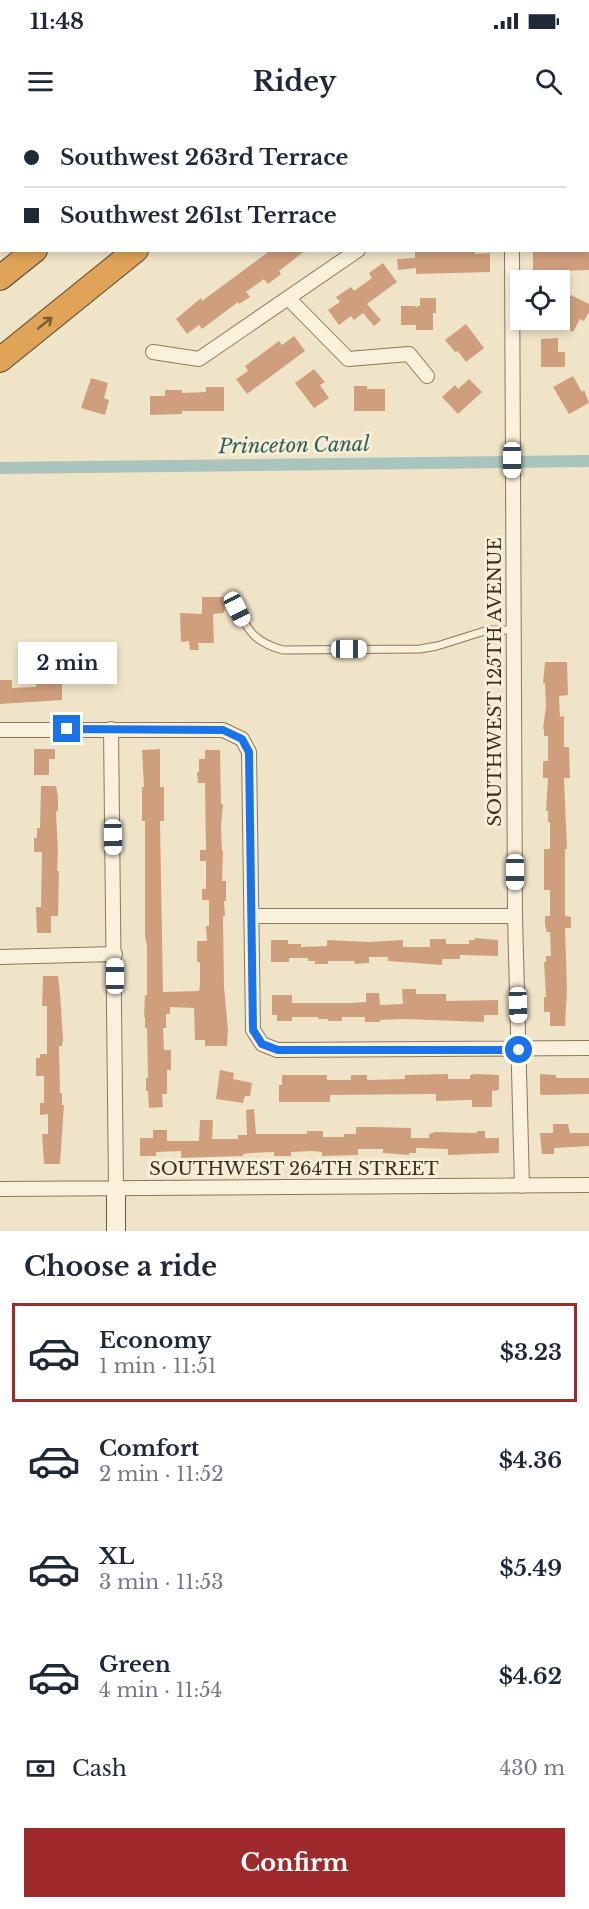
<!DOCTYPE html>
<meta charset="utf-8">
<style>
:root{--surface:#fff;--page:#f6f6f7;--text:#1f2937;--muted:#747a83;--line:#e0e1e3;--accent:#9e2a2b}
body{margin:0;font-family:"Libre Baskerville",serif;background:var(--page);color:var(--text);height:100vh;display:flex;flex-direction:column;font-size:22px;white-space:nowrap}
*{box-sizing:border-box;margin:0}
p{font-size:20px;color:var(--muted)}
.icon{flex:none;width:33px;height:33px;fill:none;stroke:currentColor;stroke-width:2;stroke-linecap:round;stroke-linejoin:round}
.map{position:relative;height:1111px;overflow:hidden}
.side{display:flex;flex-direction:column;background:var(--surface);flex:1}
.side>*{flex:none}
.banner{position:absolute;left:0px;top:0px;width:590px;height:132px;box-shadow:0 3px 9px #0003;display:grid;align-content:center;height:132px;padding:0 24px;background:var(--surface)}
.tools{position:absolute;left:510px;top:150px;display:grid;gap:12px}
.tools a{display:grid;place-items:center;width:60px;height:60px;border-radius:0px;background:var(--surface);box-shadow:0 3px 9px #0003;font-size:30px}
.end{position:absolute;width:27px;height:27px;margin:-14px;border:8px solid #1a73e8;background:#fff;box-shadow:0 0 0 3px #fff}
.from{border-radius:50%}
.bubble{position:absolute;height:42px;border-radius:0px;background:var(--surface);box-shadow:0 3px 9px #0003;font-size:20px;font-weight:800;line-height:42px;text-align:center}
.car{position:absolute;width:18px;height:36px;margin:-18px -9px;border-radius:8px;box-shadow:0 0 4px 2px #0007;background:linear-gradient(#fff 24%,#345 0 40%,#fff 0 76%,#345 0 86%,#fff 0)}
.banner b{display:flex;align-items:center;gap:21px;height:57px;font-size:22px}
.banner b+b{border-top:2px solid var(--line)}
.banner i{width:15px;height:15px;background:var(--text)}
ul{padding:0;list-style:none}
li{display:flex;align-items:center;gap:18px;height:99px;margin:0 12px 9px;padding:0 12px;border:3px solid transparent;border-radius:0px}
li div{flex:1}
li b{display:block;font-size:22px}
li em{font-style:normal;font-weight:800}
li.current{border-color:var(--accent)}
li>.icon{width:54px;height:54px;stroke-width:1.5}
h2{padding:0 24px;font-size:27px;line-height:72px}
.pay{display:flex;align-items:center;gap:15px;height:66px;padding:0 24px;font-size:22px}
.pay p{margin-inline-start:auto}
.action{display:flex;gap:12px;margin-top:auto;padding:12px 24px}
.action a{flex:1;height:69px;border-radius:0px;background:var(--accent);color:#fff;font-size:24px;font-weight:800;line-height:69px;text-align:center}
.status{display:flex;justify-content:space-between;align-items:center;height:42px;padding:0 30px;background:var(--surface);direction:ltr}
.status svg{height:16px;fill:currentColor}
header{display:flex;justify-content:space-between;align-items:center;height:78px;padding:0 24px;background:var(--surface);font-size:27px;font-weight:800}
.map>svg:first-child{display:block}
.lines{fill:none;stroke-linecap:round;stroke-linejoin:round}
.canal{stroke:#a9c4bc;stroke-width:12}
.building{fill:#cf9f7d}
.lane-casing{stroke:#8d765c;stroke-width:9}
.street-casing{stroke:#8d765c;stroke-width:16}
.secondary-casing{stroke:#6f573f;stroke-width:20}
.highway-casing{stroke:#5b4430;stroke-width:26}
.lane{stroke:#faf1dc;stroke-width:7}
.street{stroke:#faf1dc;stroke-width:14}
.secondary{stroke:#faf1dc;stroke-width:18}
.highway{stroke:#e0a458;stroke-width:24}
.oneway{stroke:#7e5d36}
.route{stroke:#1a73e8;stroke-width:8}
.labels{text-anchor:middle;dominant-baseline:central;stroke-width:6;stroke-linejoin:round;paint-order:stroke}
.street-label{font-size:18px;fill:#3d2e20;stroke:#f7eed8}
.water-label{font-size:20px;font-style:italic;fill:#2f5d5a;stroke:#f7eed8}
</style>
<div class="status"><b>11:48</b><svg viewBox="0 0 49 12"><path d="M0 12V9h3v3zM5 12V6h3v6zM10 12V3h3v9zM15 12V0h3v12zM26 1h20v11H26zM47 4h2v5h-2z"/></svg></div>
<header><svg class="icon" aria-label="menu" viewBox="0 0 24 24"><path d="M4 6h16M4 12h16M4 18h16"/></svg>Ridey<svg class="icon" aria-label="search" viewBox="0 0 24 24"><circle cx="10" cy="10" r="6"/><path d="M15 15l6 6"/></svg></header>
<div class="map">
<svg width="589" height="1111" viewBox="0 0 589 1111">
<rect width="100%" height="100%" fill="#f0e4c8"/>
<g class="lines">
<path class="canal" d="M0 348 589 341"/>
</g>
<path class="building" d="M271 130H306L279 151 281 154 268 164 264 159 246 172 250 177 239 184 238 182 202 209 199 205 187 214 176 199 201 178 202 181Z
M433 130H475V134L490 133V152L416 154V148L398 150 397 139 415 138V132Z
M548 130 589 131V150L565 151V155H552V151H533V132H548Z
M383 143 397 162 367 184 381 200 374 206 363 193 354 200 351 196 339 205 328 190 340 182 336 177 351 167 354 171 372 158 369 153Z
M571 175 589 184V192L584 201 580 199 573 212 556 203Z
M420 178H436V193H433V210H416V205H401V186H415L417 188V186H420Z
M466 204 484 228 466 242 458 231 455 232 445 220Z
M294 216 305 231 247 274 236 259 248 251 245 246 279 221 282 225Z
M558 218V232H565V247H541V219Z
M314 249 325 262 320 265 329 278 314 288 295 263Z
M573 256 582 272 584 270 589 283 569 294 553 267Z
M91 258 108 263 104 278 109 280 105 295 81 288Z
M469 259 482 272 458 294 442 277 455 265 458 269Z
M354 266H367V269H385V291H354Z
M206 267H224V291H182V294L150 295V276H165V270H182V273L206 272Z
M202 477H224L225 490 223 493 213 494 214 523H198L199 530H190L189 521 181 522 180 493 202 494Z
M545 542H567L568 575 559 576 560 597 564 596V627H569L570 658H564L567 729H565V796L571 797V808H565L567 870 565 906H550V892H544V877H546L544 842H546V836H551L550 812H547L545 805V796H550V770H544V729H550V702H548V691H546L548 658H543V641H548V616H544V609H543L546 586 545 563H543Z
M62 556V580L0 584V560H12V568L36 567V557Z
M34 629H55V639H49V655H34Z
M160 629V667H164V701H160L163 872 199 871 200 865V842H197V821H207L206 806H209V780H202V769H206V741H200V730H206L205 663H198L197 652H199V639H205V630H220L221 684H223L221 706 222 731H223L222 761H226V781H224L225 796H223L224 867 228 910 227 926H205V920H195L194 888 170 887V894H166V908H163L164 930H171V950H167V974H162L163 987 149 988 148 971H146V958H148L147 908H145V897H144L145 875H147V826L145 816V701H142V667H144L142 630Z
M41 666H56L58 677V690L56 692 58 732 57 751H59L58 796H51V813H37L36 787H41L42 732H34V718H37V708H40Z
M475 818 498 820V836L460 835V839H442V845L388 841V837H369V843L355 844 354 841H328V844H315V841H308V838H289V842H271V820H288V824H301V827L327 826V820L369 822 403 820V827H430V819H446V824H469V820H475Z
M43 856H58L60 873 63 919 62 926H59L60 973H62V985H64L60 1044H44L42 1014H48V994L40 995V983H44V956H36V938H40V934H47V886H42Z
M402 869H416V874H446V881L498 880V895H484V902L404 899 380 900V902H365V897H342V901H328V899H318V897H292V901H277V895H272V875H292V883H351L366 882V873H379L380 885 403 884Z
M220 950 234 953 233 959 252 963 250 976H245L243 983 216 979Z
M448 954V959H470V955L476 954 499 955V970L492 971V987H472V980L436 981V974H432L330 975V982H279V965H282V955H327V960H351V955H367V960L405 959V955Z
M540 954 556 955V958H589V974L542 975 540 974Z
M254 989 256 1014H307V1011H323V1017H344V1014H356V1007H372L411 1008V1018H429V1014L435 1012 477 1013V1011H485V1018H499V1033L448 1035V1029L416 1028V1033H409V1035L383 1033V1029H358V1035L322 1036V1032L312 1031 291 1032V1036H274V1032L251 1033 243 1034V1036L181 1038V1031L156 1032V1036H140V1018H153V1010H167V1021H199L200 1000H213L212 1019H238V1015H247L246 990Z
M553 1004H568L570 1013H589V1026L554 1028V1034H542L540 1013H553Z"/>
<g class="lines">
<g class="lane-casing">
<path id="lane" d="M237 489C249 513 257 523 283 530L420 529 437 526 488 510H513"/>
</g>
<g class="street-casing">
<path id="street" d="M588 101H589
M512 130 515 796 522 1066
M289 179 348 239 409 234 427 256
M153 232 199 239 358 130
M111 609 116 1068
M0 610H223L242 619 249 632 253 910 262 924 277 930 589 928
M252 796H515
M0 837 115 834
M0 1069 589 1065"/>
</g>
<g class="secondary-casing">
<path id="secondary" d="M116 1068V1111"/>
</g>
<g class="highway-casing">
<path id="highway" d="M220 2 222 0
M339 2 341 0
M0 158 35 130
M0 240 136 130"/>
</g>
<use href="#lane" class="lane"/>
<use href="#street" class="street"/>
<use href="#secondary" class="secondary"/>
<use href="#highway" class="highway"/>
</g>
<defs><path id="oneway-shaft" d="M-6 0H5M1.5-3L5.5 0L1.5 3" fill="none" stroke-width="1.6" stroke-linecap="round" stroke-linejoin="round" transform="scale(1.5)"/></defs>
<use class="oneway" href="#oneway-shaft" transform="translate(45 203) rotate(-39)"/>
<g class="lines">
<path class="route" d="M67 609 223 610 242 619 249 632 253 910 262 924 278 930H519"/>
</g>
<g class="labels">
<g class="street-label">
<text transform="translate(495 562) rotate(-90)">SOUTHWEST 125TH AVENUE</text>
<text x="294" y="1049">SOUTHWEST 264TH STREET</text>
</g>
<g class="water-label">
<text transform="translate(294 325) rotate(-1)">Princeton Canal</text>
</g>
</g>
</svg>
<div class="tools">
<a><svg class="icon" aria-label="locate" viewBox="0 0 24 24"><circle cx="12" cy="12" r="6"/><path d="M12 2v4M12 18v4M2 12h4M18 12h4"/></svg></a>
</div>
<i class="end from" style="left:519px;top:930px"></i>
<i class="end" style="left:67px;top:609px"></i>
<div class="bubble" style="left:18px;top:522px;width:99px">2 min</div>
<i class="car" style="left:512px;top:340px;rotate:180deg"></i>
<i class="car" style="left:237px;top:489px;rotate:153deg"></i>
<i class="car" style="left:349px;top:529px;rotate:90deg"></i>
<i class="car" style="left:113px;top:717px;rotate:179deg"></i>
<i class="car" style="left:515px;top:752px;rotate:180deg"></i>
<i class="car" style="left:115px;top:856px;rotate:0deg"></i>
<i class="car" style="left:518px;top:885px;rotate:178deg"></i>
<div class="banner">
<b><i class="from"></i>Southwest 263rd Terrace</b>
<b><i></i>Southwest 261st Terrace</b>
</div>
</div>
<section class="side">
<h2>Choose a ride</h2>
<ul>
<li class="current"><svg class="icon" aria-label="car" viewBox="0 0 24 24"><path d="M5 17H2v-5l4-1 3-4h7l3 4 3 1v5h-3M9 17h6M6 11h13"/><circle cx="7" cy="17" r="2"/><circle cx="17" cy="17" r="2"/></svg><div><b>Economy</b><p>1 min · 11:51</p></div><em>$3.23</em></li>
<li><svg class="icon" aria-label="car" viewBox="0 0 24 24"><path d="M5 17H2v-5l4-1 3-4h7l3 4 3 1v5h-3M9 17h6M6 11h13"/><circle cx="7" cy="17" r="2"/><circle cx="17" cy="17" r="2"/></svg><div><b>Comfort</b><p>2 min · 11:52</p></div><em>$4.36</em></li>
<li><svg class="icon" aria-label="car" viewBox="0 0 24 24"><path d="M5 17H2v-5l4-1 3-4h7l3 4 3 1v5h-3M9 17h6M6 11h13"/><circle cx="7" cy="17" r="2"/><circle cx="17" cy="17" r="2"/></svg><div><b>XL</b><p>3 min · 11:53</p></div><em>$5.49</em></li>
<li><svg class="icon" aria-label="car" viewBox="0 0 24 24"><path d="M5 17H2v-5l4-1 3-4h7l3 4 3 1v5h-3M9 17h6M6 11h13"/><circle cx="7" cy="17" r="2"/><circle cx="17" cy="17" r="2"/></svg><div><b>Green</b><p>4 min · 11:54</p></div><em>$4.62</em></li>
</ul>
<div class="pay"><svg class="icon" aria-label="cash" viewBox="0 0 24 24"><path d="M3 7h18v10H3z"/><circle cx="12" cy="12" r="2"/></svg>Cash<p>430 m</p></div>
<div class="action"><a>Confirm</a></div>
</section>
